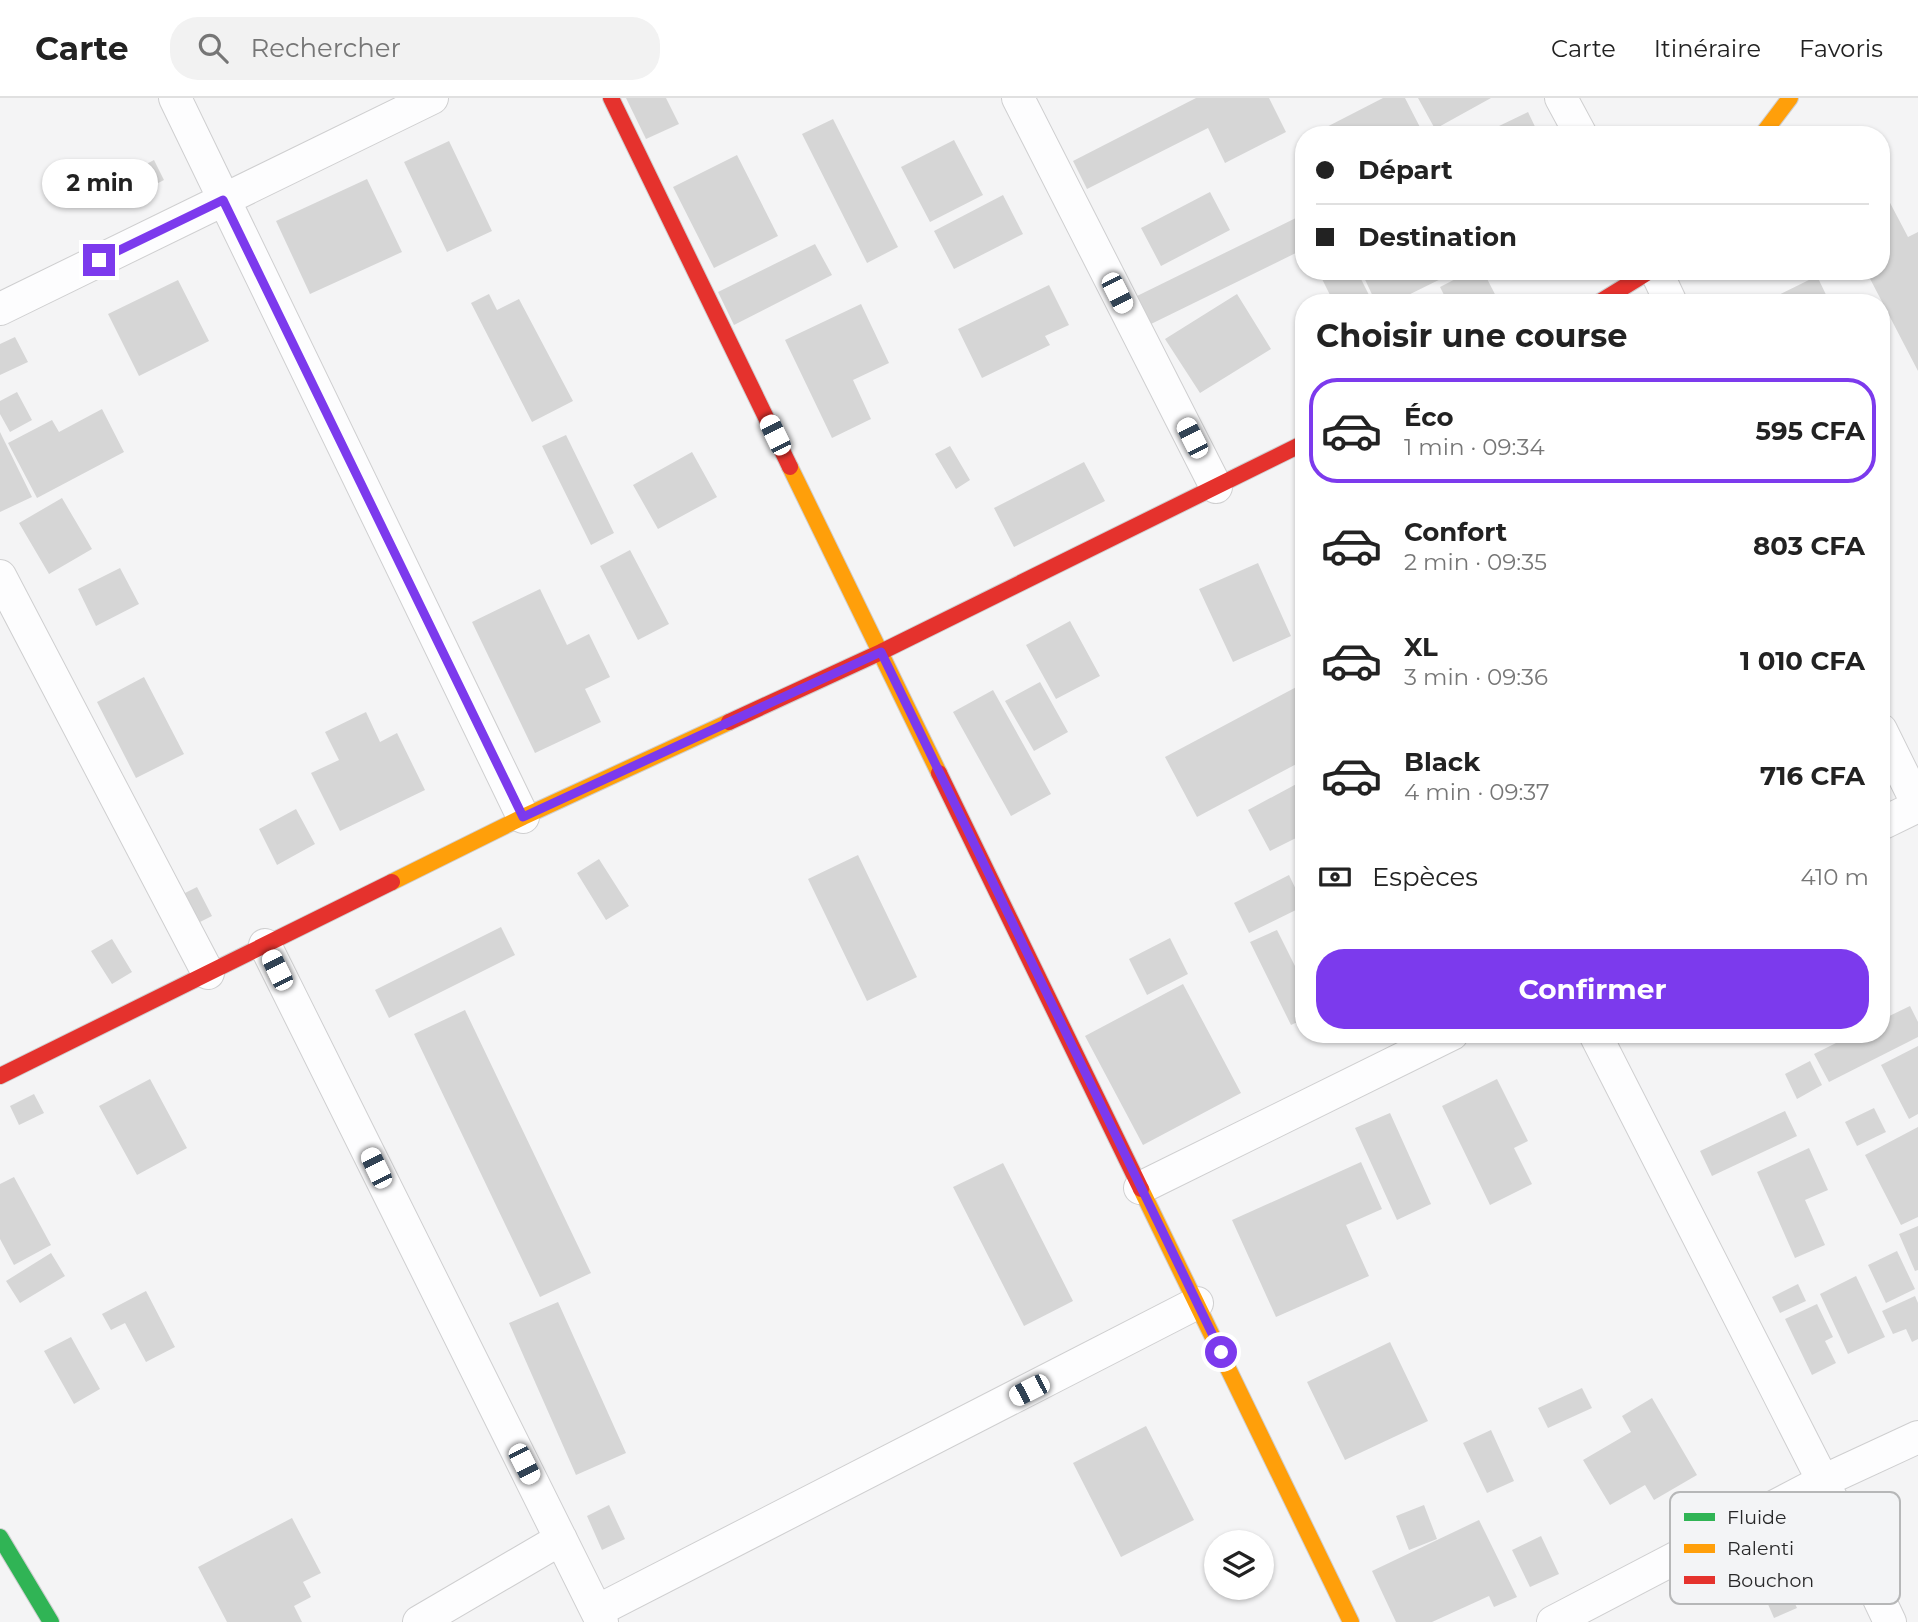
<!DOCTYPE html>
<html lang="fr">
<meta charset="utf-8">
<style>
:root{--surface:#fff;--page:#f2f2f2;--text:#222;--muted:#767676;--line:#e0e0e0;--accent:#7c3aed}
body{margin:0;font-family:Montserrat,sans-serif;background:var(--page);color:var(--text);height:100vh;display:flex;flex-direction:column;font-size:26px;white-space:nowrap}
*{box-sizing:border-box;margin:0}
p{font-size:23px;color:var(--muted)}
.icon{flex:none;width:38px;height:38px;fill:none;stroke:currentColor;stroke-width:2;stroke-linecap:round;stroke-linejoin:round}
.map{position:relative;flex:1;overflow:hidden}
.sheet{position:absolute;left:1295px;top:196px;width:595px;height:749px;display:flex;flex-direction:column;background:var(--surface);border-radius:28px;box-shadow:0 2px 5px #0004}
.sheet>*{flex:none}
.hud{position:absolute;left:1295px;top:28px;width:595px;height:154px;border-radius:28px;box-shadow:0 2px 5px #0004;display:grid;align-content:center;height:154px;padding:0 21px;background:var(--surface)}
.buttons{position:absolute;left:1204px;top:1432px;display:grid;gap:14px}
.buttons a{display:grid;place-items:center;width:70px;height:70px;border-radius:50%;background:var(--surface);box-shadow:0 2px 5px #0004;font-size:35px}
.end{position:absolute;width:32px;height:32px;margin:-16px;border:9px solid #7c3aed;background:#fff;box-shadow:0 0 0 4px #fff}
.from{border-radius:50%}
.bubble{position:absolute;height:49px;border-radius:24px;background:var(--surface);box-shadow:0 2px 5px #0004;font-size:23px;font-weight:700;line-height:49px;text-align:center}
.car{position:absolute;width:21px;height:42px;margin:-21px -10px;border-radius:9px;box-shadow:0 0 5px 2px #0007;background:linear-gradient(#fff 24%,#345 0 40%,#fff 0 76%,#345 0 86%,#fff 0)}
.hud b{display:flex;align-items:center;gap:24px;height:66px;font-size:26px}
.hud b+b{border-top:2px solid var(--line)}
.hud i{width:18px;height:18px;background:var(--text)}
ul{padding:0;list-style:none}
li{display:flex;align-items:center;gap:21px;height:105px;margin:0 14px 10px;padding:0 7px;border:4px solid transparent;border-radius:28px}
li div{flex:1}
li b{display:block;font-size:26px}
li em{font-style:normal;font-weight:700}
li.selected{border-color:var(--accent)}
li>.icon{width:63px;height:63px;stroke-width:1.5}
h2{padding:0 21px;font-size:32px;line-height:84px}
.pay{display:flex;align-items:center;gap:18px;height:77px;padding:0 21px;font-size:26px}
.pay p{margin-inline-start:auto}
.action{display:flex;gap:14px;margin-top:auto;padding:14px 21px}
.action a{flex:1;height:80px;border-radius:28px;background:var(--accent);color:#fff;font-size:28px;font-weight:700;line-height:80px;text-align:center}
header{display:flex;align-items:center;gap:42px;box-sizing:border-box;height:98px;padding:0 35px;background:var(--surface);border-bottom:2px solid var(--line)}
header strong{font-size:33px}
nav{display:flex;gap:38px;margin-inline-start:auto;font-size:24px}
.search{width:490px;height:63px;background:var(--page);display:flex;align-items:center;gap:18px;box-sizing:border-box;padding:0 24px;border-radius:28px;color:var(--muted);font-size:26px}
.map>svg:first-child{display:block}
.building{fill:#d6d6d6}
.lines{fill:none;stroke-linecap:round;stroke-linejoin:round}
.street-casing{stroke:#cfcfd0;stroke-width:34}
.fast-casing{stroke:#cfcfd0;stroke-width:18}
.slow-casing{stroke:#cfcfd0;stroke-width:18}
.jam-casing{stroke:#cfcfd0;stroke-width:18}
.street{stroke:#fdfdfe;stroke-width:32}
.fast{stroke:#30b455;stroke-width:16}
.slow{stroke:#ff9f0a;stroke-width:16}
.jam{stroke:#e5322d;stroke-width:16}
.route{stroke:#7c3aed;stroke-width:9}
.key{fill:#f3f4f6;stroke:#b6b7b8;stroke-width:2}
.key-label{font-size:19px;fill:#282829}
</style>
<header>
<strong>Carte</strong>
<div class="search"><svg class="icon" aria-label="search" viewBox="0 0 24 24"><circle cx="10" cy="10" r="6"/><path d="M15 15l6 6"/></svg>Rechercher</div>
<nav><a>Carte</a><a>Itinéraire</a><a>Favoris</a></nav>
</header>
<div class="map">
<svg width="1918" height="1524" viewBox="0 0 1918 1524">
<rect width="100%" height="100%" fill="#f4f4f5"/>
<path class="building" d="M626 0H666L679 26 646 41Z
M1196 0H1269L1286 34 1225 65 1208 30 1087 91 1073 63Z
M1383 0H1405L1424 37H1311Z
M1418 0H1491L1435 31Z
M1528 14 1539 37H1503L1499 28Z
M833 21 898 149 867 165 802 36Z
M954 42 983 97 930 124 901 69Z
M449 43 492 133 447 154 404 64Z
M737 57 778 138 714 170 673 89Z
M154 62 164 82 112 109 102 89Z
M367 81 402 154 310 196 276 123Z
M1210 94 1230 132 1161 168 1141 130Z
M1003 97 1023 136 954 171 934 133Z
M1888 101 1908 139 1918 134V273L1866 173H1881V105Z
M1304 116V151L1151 226 1137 198Z
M815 146 832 177 734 227 718 194Z
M1318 173H1357L1373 205H1334Z
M1361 173H1457L1392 205H1376Z
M1471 173H1483L1499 204 1448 205 1440 189Z
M1817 178 1830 205H1762Z
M178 182 209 243 139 278 108 216Z
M1049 187 1069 227 1045 238 1050 247 982 280 958 231Z
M489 196 497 212 519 201 573 303 532 324 471 205Z
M1237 196 1271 251 1200 295 1165 241Z
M861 206 889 265 853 282 871 321 832 340 785 242Z
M15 239 28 264 0 277V246Z
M17 294 32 322 10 334 0 316V303Z
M102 311 124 354 37 400 8 345 52 322 59 334Z
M0 334 32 399 0 414Z
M566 337 614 435 591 447 542 348Z
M950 348 970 382 956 391 935 356Z
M692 354 717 399 658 431 633 387Z
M1084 364 1105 403 1014 449 994 410Z
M62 400 92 451 49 476 19 425Z
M630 452 669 526 638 542 600 468Z
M1258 465 1291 538 1233 564 1199 491Z
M120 470 139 506 96 528 78 491Z
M540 491 567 547 589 536 610 579 585 591 601 624 535 655 472 524Z
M1070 523 1100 578 1056 601 1026 547Z
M144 579 184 656 136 680 97 604Z
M1040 584 1068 634 1034 653 1005 603Z
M1304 585V662L1197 719 1165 659Z
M993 592 1051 696 1011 718 953 614Z
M366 614 380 644 397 635 425 692 340 733 311 675 339 662 325 634Z
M1302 683 1304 736 1270 753 1248 712Z
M296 711 315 746 277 767 259 731Z
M858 757 917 879 867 903 808 781Z
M599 761 629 808 606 822 577 775Z
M1289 777 1304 808 1249 835 1234 805Z
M197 789 212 818 192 828 177 799Z
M501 829 515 857 389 920 375 892Z
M1277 832 1304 886V921L1291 927 1250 844Z
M1170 840 1188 876 1147 897 1129 861Z
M112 841 132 874 112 886 91 853Z
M1183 886 1241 995 1143 1047 1085 938Z
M1910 908 1918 924V939L1829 984 1814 956 1854 936H1881V922Z
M465 912 591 1175 540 1199 414 936Z
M1918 948V1016L1909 1021 1881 967Z
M1810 963 1822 987 1797 1001 1785 976Z
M150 981 187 1050 137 1077 99 1008Z
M1497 981 1528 1043 1514 1050 1532 1086 1490 1107 1442 1008Z
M34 996 44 1015 19 1027 10 1008Z
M1874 1010 1886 1034 1857 1048 1845 1024Z
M1785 1013 1797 1038 1712 1078 1700 1053Z
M1390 1015 1431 1106 1397 1122 1355 1030Z
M1918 1029V1119L1901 1127 1865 1057Z
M1809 1050 1828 1092 1805 1102 1825 1147 1795 1160 1757 1074Z
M1361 1064 1382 1111 1346 1127 1369 1178 1276 1219 1232 1122Z
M1003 1065 1073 1203 1024 1228 953 1089Z
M14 1079 51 1147 14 1167 0 1141V1086Z
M1918 1128V1172L1915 1173 1899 1136Z
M1897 1153 1915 1191 1886 1205 1868 1167Z
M51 1155 65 1178 20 1205 6 1183Z
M1856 1178 1885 1239 1848 1256 1820 1196Z
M1798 1186 1806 1203 1780 1215 1772 1199Z
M146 1193 175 1249 146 1264 125 1225 111 1232 102 1216Z
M1915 1198 1918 1205V1241L1912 1244 1906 1231 1893 1236 1882 1213Z
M558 1204 626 1355 576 1377 509 1225Z
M1817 1206 1833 1239 1825 1243 1836 1265 1812 1277 1785 1221Z
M71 1239 100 1291 74 1306 44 1253Z
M1390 1244 1428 1323 1345 1362 1307 1284Z
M1582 1290 1592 1310 1548 1330 1538 1310Z
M1652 1300 1697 1377 1654 1402 1645 1387 1610 1407 1583 1362 1631 1334 1622 1318Z
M1146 1328 1194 1422 1121 1459 1073 1365Z
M1491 1332 1514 1383 1487 1395 1463 1345Z
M609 1407 625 1441 602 1452 587 1418Z
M1424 1407 1437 1441 1409 1452 1396 1418Z
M292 1420 321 1475 303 1484 311 1499 294 1508 302 1524H227L198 1469Z
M1479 1422 1517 1499 1494 1509 1489 1498 1432 1524H1396L1372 1473Z
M1541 1438 1559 1476 1530 1489 1512 1452Z
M1779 1471 1797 1510 1774 1520 1757 1481Z"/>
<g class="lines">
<g class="street-casing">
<path id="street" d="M175 0 523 719
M1018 0 1216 389
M1561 0 1581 37
M1656 173 1671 205
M0 211 432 0
M0 478 208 875
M1881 632 1918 707
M1881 726 1918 708
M265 847 602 1524
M1595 936 1823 1383 1890 1524
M1140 1090 1452 936
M597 1513 1197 1205
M419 1524 561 1441
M1553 1524 1823 1383 1918 1339"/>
</g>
<g class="fast-casing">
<path id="fast" d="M0 1439 51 1524"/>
</g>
<g class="slow-casing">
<path id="slow" d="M1762 37 1790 0
M790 369 939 675
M392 784 523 719 729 624
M1141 1091 1351 1524"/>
</g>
<g class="jam-casing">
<path id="jam" d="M611 0 790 369
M1598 205 1650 173
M729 624 881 554 1304 345
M939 675 1141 1091
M0 978 392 784"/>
</g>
<use href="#street" class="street"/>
<use href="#fast" class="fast"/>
<use href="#slow" class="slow"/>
<use href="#jam" class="jam"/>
</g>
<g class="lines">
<path class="route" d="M99 162 223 102 523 719 881 554 1221 1254"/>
</g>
<rect x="1670" y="1394" width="230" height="112" rx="10" class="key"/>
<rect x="1684" y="1415" width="31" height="8" fill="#30b455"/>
<rect x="1684" y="1446" width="31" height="9" fill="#ff9f0a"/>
<rect x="1684" y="1478" width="31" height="8" fill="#e5322d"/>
<g class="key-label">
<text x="1727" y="1426">Fluide</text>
<text x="1727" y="1457">Ralenti</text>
<text x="1727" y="1489">Bouchon</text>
</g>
</svg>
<div class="buttons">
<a><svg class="icon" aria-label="layers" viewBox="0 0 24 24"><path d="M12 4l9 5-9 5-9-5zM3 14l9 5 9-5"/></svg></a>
</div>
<i class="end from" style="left:1221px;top:1254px"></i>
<i class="end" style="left:99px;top:162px"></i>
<div class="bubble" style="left:42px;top:61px;width:116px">2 min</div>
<i class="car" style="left:1117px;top:195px;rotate:153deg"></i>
<i class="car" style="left:775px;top:337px;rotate:334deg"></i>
<i class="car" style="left:1192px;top:340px;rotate:333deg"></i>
<i class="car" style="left:277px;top:872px;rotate:334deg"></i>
<i class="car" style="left:376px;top:1070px;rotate:334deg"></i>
<i class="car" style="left:1029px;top:1292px;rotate:243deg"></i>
<i class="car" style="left:524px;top:1366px;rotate:153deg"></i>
<div class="hud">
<b><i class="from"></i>Départ</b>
<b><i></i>Destination</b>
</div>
<section class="sheet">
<h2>Choisir une course</h2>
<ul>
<li class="selected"><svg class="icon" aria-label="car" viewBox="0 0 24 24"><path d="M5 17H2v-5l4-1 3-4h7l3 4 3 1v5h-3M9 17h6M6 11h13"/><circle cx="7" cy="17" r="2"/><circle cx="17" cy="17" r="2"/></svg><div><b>Éco</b><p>1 min · 09:34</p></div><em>595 CFA</em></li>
<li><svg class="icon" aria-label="car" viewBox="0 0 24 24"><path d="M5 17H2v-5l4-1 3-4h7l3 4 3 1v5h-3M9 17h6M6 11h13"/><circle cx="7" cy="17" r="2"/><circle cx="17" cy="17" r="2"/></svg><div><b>Confort</b><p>2 min · 09:35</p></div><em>803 CFA</em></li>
<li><svg class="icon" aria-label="car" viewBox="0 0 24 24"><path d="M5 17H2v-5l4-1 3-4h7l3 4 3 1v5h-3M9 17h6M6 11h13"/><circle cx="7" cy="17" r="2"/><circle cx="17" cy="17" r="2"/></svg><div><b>XL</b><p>3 min · 09:36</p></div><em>1 010 CFA</em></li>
<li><svg class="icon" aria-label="car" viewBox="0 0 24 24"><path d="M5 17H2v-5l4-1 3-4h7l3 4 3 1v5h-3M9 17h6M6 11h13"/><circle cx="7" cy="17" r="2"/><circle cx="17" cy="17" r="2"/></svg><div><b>Black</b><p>4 min · 09:37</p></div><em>716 CFA</em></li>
</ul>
<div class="pay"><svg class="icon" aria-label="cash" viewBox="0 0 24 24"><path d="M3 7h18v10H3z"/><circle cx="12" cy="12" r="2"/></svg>Espèces<p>410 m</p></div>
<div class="action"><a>Confirmer</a></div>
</section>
</div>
